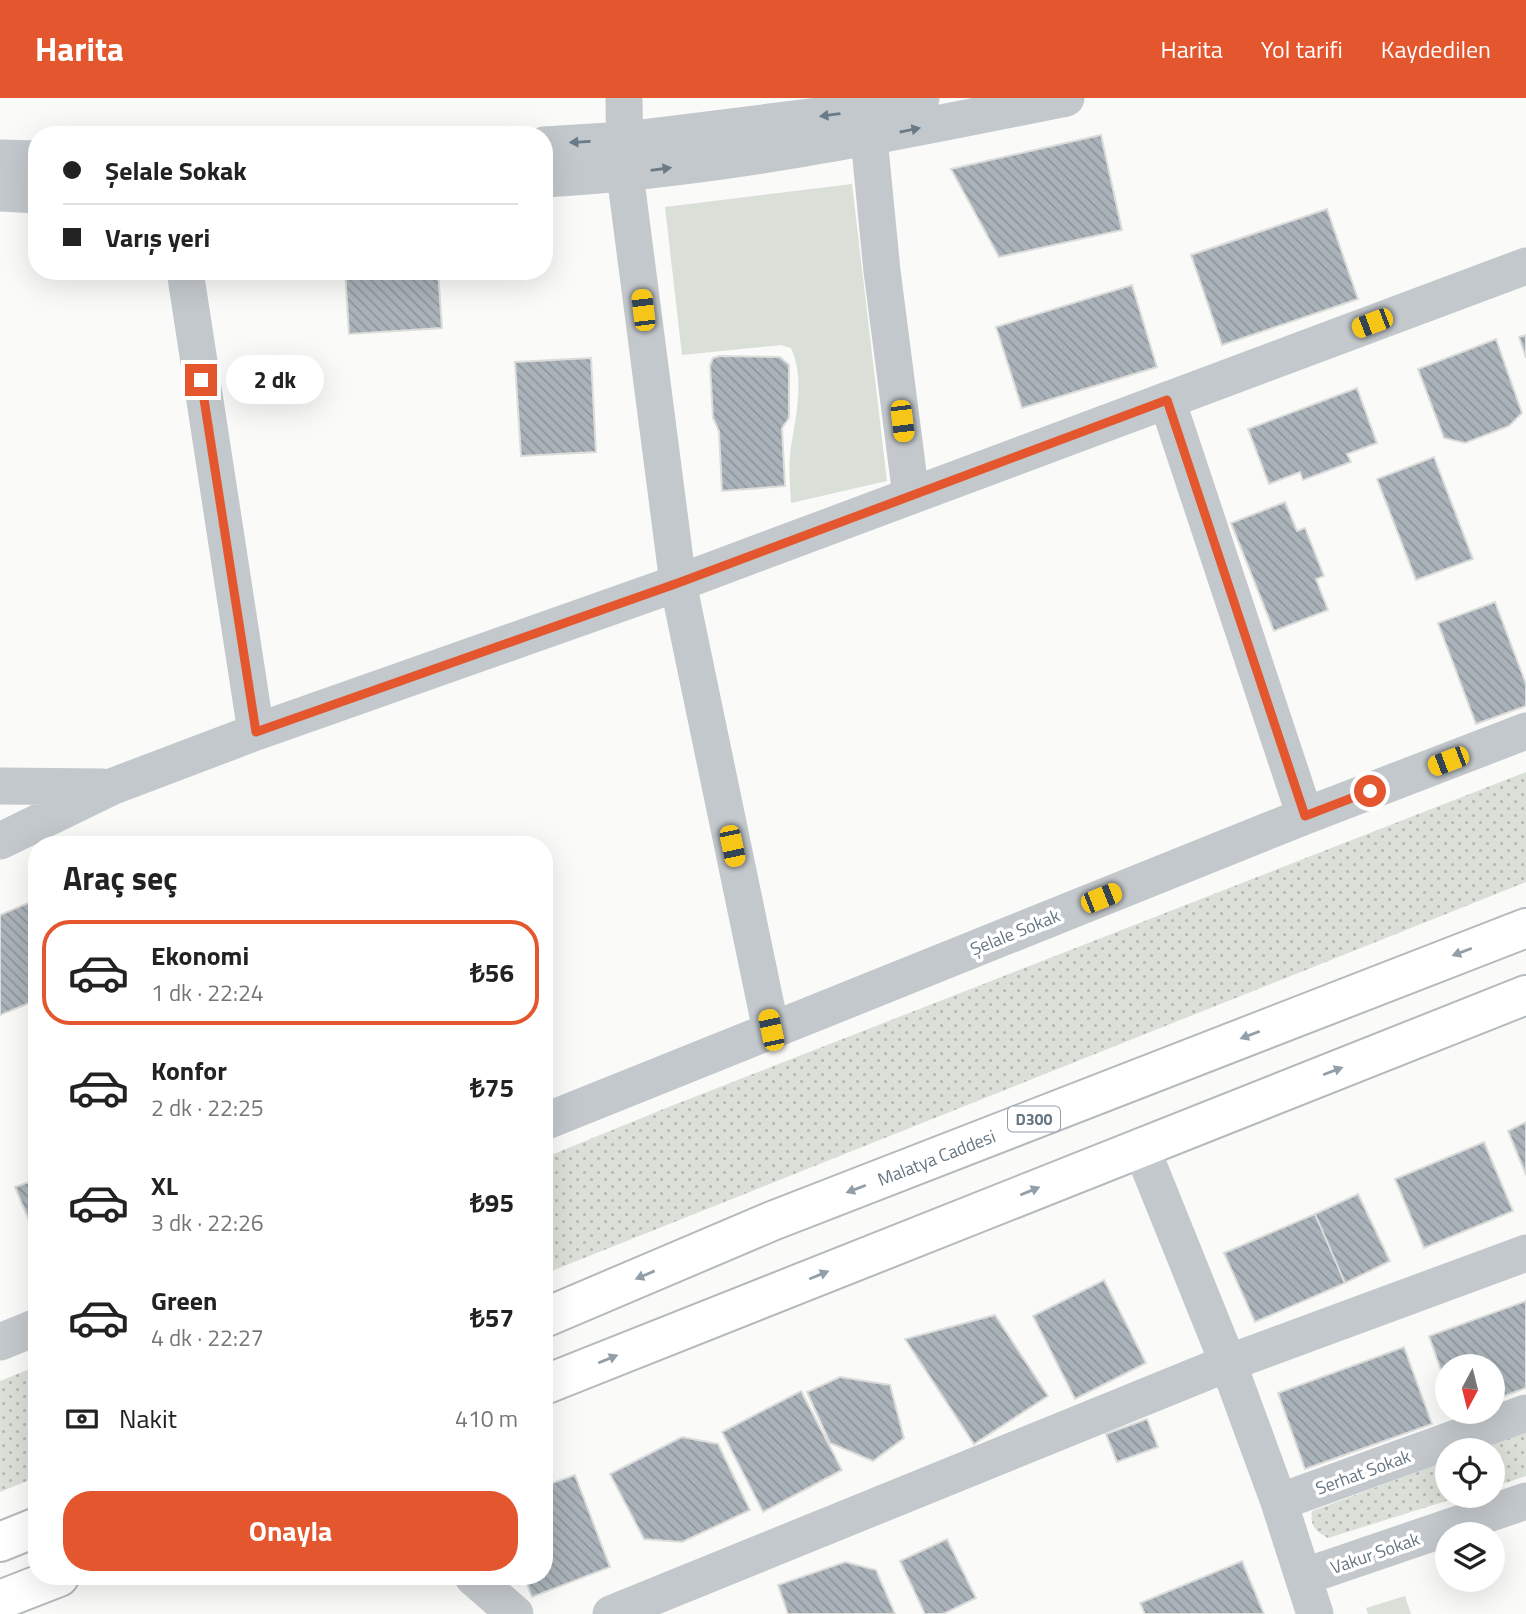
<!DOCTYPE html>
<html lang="tr">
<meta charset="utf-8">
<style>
:root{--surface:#fff;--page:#f6f6f6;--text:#222;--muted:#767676;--line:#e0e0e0;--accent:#e4572e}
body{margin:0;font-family:"Titillium Web",sans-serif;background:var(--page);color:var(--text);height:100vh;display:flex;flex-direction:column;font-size:26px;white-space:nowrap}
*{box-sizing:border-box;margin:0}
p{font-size:23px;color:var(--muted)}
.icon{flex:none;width:38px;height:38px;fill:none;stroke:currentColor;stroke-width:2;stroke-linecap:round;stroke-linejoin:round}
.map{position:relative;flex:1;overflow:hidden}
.sheet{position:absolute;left:28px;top:738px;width:525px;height:749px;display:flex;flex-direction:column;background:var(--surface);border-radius:28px;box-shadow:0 7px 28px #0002}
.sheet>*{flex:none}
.guide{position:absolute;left:28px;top:28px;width:525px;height:154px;border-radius:28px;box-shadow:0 7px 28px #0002;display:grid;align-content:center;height:154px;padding:0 35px;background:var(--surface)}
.needle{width:46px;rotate:187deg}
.buttons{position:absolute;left:1435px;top:1256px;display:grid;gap:14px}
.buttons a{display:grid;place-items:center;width:70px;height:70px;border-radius:50%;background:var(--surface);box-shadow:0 7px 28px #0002;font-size:35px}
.end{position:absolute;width:32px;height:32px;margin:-16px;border:9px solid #e4572e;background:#fff;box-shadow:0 0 0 4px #fff}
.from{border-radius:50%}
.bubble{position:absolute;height:49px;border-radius:24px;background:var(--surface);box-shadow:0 7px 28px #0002;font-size:23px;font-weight:700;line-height:49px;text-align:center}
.car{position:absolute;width:21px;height:42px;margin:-21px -10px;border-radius:9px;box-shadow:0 0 5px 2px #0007;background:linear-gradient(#f5c518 24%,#345 0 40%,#f5c518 0 76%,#345 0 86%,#f5c518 0)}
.guide b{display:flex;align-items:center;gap:24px;height:66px;font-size:26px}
.guide b+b{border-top:2px solid var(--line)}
.guide i{width:18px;height:18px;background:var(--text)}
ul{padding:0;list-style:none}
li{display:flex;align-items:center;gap:21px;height:105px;margin:0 14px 10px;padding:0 21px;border:4px solid transparent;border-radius:28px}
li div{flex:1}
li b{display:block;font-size:26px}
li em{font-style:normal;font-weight:700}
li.on{border-color:var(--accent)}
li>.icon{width:63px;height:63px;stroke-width:1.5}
h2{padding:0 35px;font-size:32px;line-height:84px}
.pay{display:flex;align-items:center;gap:18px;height:77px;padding:0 35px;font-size:26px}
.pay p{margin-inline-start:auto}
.action{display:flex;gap:14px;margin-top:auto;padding:14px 35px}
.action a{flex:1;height:80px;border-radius:28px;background:var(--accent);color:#fff;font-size:28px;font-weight:700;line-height:80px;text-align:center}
header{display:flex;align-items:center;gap:42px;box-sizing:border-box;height:98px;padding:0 35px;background:var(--accent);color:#fff}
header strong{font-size:33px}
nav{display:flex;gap:38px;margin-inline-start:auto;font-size:24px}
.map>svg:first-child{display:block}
.grass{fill:#dadfd7}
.park{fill:url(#park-dots)}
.building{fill:url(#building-back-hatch);stroke:#dcdcda;stroke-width:2}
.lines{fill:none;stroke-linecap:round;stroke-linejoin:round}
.highway-casing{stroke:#b4b9bd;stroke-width:42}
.minor{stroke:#c3c8cc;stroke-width:37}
.highway{stroke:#fff;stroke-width:38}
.oneway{fill:#6a7a87}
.oneway2{fill:#939fa8}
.route{stroke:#e4572e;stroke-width:9}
.labels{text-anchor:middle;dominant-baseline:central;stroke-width:7;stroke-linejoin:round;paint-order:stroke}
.shield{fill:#fff;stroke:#939fa8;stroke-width:2}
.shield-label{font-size:16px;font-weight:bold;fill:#657683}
.street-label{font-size:18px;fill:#657683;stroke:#fff}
</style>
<header>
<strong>Harita</strong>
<nav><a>Harita</a><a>Yol tarifi</a><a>Kaydedilen</a></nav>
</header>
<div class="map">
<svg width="1526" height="1516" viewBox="0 0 1526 1516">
<defs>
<pattern id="park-dots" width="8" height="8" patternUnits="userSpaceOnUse" patternTransform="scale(1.75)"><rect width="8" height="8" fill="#dadfd7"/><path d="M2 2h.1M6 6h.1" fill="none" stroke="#b4b9b4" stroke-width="1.8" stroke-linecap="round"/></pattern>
<pattern id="building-back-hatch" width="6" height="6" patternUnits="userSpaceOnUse" patternTransform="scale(1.75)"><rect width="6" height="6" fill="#aab3b9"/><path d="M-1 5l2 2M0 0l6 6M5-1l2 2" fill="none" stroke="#8e969c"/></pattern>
</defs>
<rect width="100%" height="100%" fill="#fafaf8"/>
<path class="grass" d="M852 86 887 383 791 405C790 387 788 367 791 349 796 317 805 281 791 250L781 247 682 257 665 109Z
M1405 1498 1411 1516H1368L1366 1510Z"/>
<path class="park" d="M1526 674V784L544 1176V1060L666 1010Z
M37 1268V1379L0 1394V1283Z
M1526 1333V1378L1493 1389V1353H1474Z
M1447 1363V1398H1462L1328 1440C1315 1433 1310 1428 1312 1413Z"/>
<path class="building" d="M1101 37 1122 132 999 159 951 71Z
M1327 111 1358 201 1222 247 1191 157Z
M345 173H438L442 230 349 236Z
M1132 187 1157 269 1022 310 996 229Z
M1526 237V260L1519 239Z
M1496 241 1522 315 1509 328 1465 345 1444 340 1418 271Z
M719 258 780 259 789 267V320L782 330 785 388 722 393 719 333 713 320 710 267 713 260Z
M591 260 596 354 521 358 515 264Z
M1357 290 1377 345 1347 356 1351 364 1303 382 1300 374 1269 386 1248 331Z
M1434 359 1473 461 1416 482 1377 381Z
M1285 404 1297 433 1305 430 1324 478 1316 481 1328 512 1274 533 1231 425Z
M1495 504 1526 586V608L1476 626 1438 525Z
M37 801V902L0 917V817Z
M1526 1024V1077L1508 1033Z
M1484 1044 1513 1113 1424 1150 1395 1081Z
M37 1081V1142L15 1089Z
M1358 1096 1390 1163 1345 1185 1315 1116Z
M1315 1116 1345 1185 1255 1224 1224 1155Z
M1104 1182 1146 1265 1075 1301 1033 1218Z
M1526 1203V1290L1493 1302V1269H1447V1290L1429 1238Z
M995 1217 1048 1298 974 1346 905 1241Z
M1404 1249 1432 1326 1305 1371 1278 1295Z
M840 1279 890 1287 904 1340 873 1363 830 1345 807 1294Z
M801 1293 842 1372 763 1414 722 1334Z
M1147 1321 1158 1349 1117 1364 1106 1336Z
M682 1339 718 1346 750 1412 682 1444 644 1441 610 1376Z
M575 1377 610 1469 532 1499 524 1479H544V1388Z
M947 1441 976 1500 943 1516H925L900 1463Z
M1242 1463 1264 1516H1145L1140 1505Z
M845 1464 876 1472 895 1516H788L778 1487Z"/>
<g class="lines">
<g class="highway-casing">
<g id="highway">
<path id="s1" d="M544 1220 772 1123 1526 830"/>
<path d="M544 1287 1526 897"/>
<path d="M0 1444 37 1429"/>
<path d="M0 1502 59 1479"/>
</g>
</g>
<path class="minor" d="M624 0 625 76 678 485 771 932
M869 40 882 173 911 398
M544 47 625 42 867 12 921 0
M0 60 37 61
M544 81C720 71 894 35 1066 0
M0 95 37 97
M185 173 256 634
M1167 302 1305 718
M0 688 103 689
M0 743 111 689 256 634 678 485 1526 168
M544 1024 1305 718 1526 633
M1141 1049 1228 1265 1279 1404 1315 1516
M0 1244 37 1229
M1279 1404 1526 1315
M473 1479 515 1516
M1303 1479 1526 1403
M611 1516 1228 1265 1526 1155"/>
<use href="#highway" class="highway"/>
</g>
<defs><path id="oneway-solid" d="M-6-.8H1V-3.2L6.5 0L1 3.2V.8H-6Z" transform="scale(1.75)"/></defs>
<g class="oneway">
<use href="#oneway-solid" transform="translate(830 17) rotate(173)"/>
<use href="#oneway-solid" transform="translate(910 32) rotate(-11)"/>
<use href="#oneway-solid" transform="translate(580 44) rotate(177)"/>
<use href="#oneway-solid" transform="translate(661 71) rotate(-8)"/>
</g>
<g class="oneway2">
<use href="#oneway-solid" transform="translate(1462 854) rotate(159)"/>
<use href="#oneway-solid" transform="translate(1250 937) rotate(159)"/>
<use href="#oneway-solid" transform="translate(1333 973) rotate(-21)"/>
<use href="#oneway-solid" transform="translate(856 1091) rotate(159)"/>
<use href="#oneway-solid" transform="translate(1030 1093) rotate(-22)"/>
<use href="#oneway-solid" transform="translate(645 1177) rotate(157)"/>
<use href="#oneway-solid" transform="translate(819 1177) rotate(-22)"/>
<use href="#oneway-solid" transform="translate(608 1261) rotate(-22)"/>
</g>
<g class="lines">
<path class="route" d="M201 282 256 634 678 485 1167 302 1305 718 1370 693"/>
</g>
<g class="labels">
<rect class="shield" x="1008" y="1008.5" width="52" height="25" rx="5"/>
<g class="shield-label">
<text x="1034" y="1021">D300</text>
</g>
<g class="street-label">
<text transform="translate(1015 834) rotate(-22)">Şelale Sokak</text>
<text stroke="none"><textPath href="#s1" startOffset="424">Malatya Caddesi</textPath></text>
<text transform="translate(1363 1374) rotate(-20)">Serhat Sokak</text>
<text transform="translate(1375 1455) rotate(-19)">Vakur Sokak</text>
</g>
</g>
</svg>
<div class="buttons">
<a><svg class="needle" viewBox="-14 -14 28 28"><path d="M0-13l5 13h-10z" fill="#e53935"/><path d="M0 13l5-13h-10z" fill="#767676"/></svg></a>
<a><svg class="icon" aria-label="locate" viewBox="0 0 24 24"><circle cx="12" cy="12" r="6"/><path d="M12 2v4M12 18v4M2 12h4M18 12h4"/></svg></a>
<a><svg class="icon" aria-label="layers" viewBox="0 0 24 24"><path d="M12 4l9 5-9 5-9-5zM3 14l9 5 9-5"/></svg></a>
</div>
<i class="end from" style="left:1370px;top:693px"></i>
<i class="end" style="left:201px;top:282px"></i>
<div class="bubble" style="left:226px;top:257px;width:98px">2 dk</div>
<i class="car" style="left:643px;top:212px;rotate:353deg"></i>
<i class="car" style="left:1372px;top:225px;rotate:249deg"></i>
<i class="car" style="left:902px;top:323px;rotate:173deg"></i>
<i class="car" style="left:1448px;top:663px;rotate:249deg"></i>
<i class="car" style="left:732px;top:748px;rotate:168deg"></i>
<i class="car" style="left:1101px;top:800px;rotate:68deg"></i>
<i class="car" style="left:771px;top:932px;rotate:348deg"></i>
<div class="guide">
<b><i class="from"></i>Şelale Sokak</b>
<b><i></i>Varış yeri</b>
</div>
<section class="sheet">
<h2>Araç seç</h2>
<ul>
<li class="on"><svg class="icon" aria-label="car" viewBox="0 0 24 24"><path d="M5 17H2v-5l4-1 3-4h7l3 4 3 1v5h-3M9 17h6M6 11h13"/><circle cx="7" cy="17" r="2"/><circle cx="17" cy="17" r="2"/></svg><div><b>Ekonomi</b><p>1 dk · 22:24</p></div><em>₺56</em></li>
<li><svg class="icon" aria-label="car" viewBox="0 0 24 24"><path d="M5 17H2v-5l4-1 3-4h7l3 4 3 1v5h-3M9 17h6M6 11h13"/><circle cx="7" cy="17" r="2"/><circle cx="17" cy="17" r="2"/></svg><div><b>Konfor</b><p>2 dk · 22:25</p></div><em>₺75</em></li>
<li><svg class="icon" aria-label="car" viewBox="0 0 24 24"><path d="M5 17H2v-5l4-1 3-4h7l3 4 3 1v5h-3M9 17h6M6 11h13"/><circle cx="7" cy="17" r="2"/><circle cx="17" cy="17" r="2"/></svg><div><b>XL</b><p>3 dk · 22:26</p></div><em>₺95</em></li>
<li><svg class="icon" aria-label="car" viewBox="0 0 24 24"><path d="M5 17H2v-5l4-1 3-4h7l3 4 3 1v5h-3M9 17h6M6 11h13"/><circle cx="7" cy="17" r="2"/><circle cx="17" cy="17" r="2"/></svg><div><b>Green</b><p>4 dk · 22:27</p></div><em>₺57</em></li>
</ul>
<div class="pay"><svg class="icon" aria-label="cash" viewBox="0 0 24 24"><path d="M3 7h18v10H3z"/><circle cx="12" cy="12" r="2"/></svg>Nakit<p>410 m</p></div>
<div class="action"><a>Onayla</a></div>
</section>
</div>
